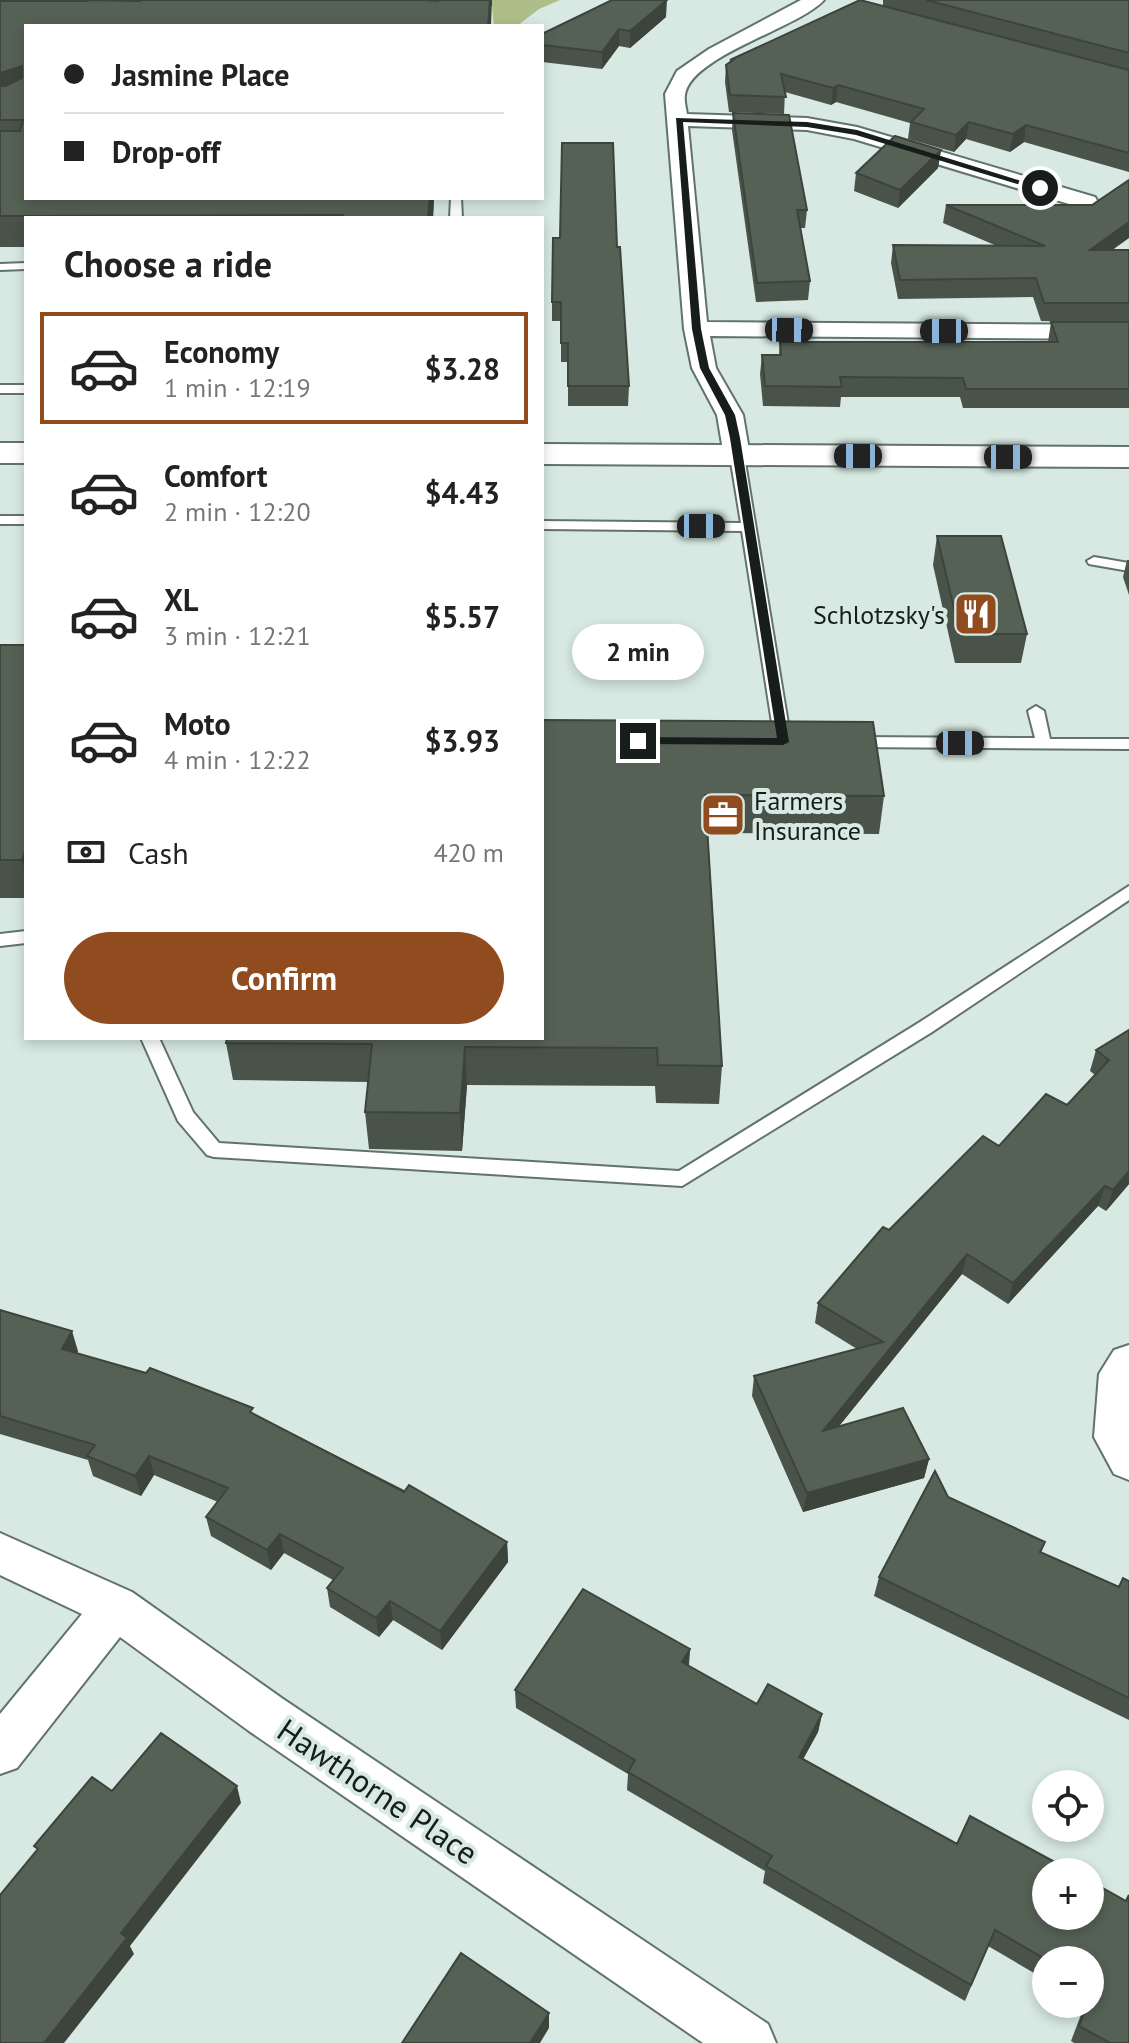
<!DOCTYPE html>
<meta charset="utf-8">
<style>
:root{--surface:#fff;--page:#f6f6f6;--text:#222;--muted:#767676;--line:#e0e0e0;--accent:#904c1f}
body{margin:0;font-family:"PT Sans",sans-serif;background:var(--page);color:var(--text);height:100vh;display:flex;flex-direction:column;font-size:30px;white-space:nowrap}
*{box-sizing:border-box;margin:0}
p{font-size:26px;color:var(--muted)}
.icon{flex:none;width:44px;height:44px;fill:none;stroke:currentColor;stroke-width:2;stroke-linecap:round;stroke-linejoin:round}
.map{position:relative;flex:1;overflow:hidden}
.sheet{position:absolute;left:24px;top:216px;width:520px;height:824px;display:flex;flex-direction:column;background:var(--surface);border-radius:0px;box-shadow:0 4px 12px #0003}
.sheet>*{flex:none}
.hud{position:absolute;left:24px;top:24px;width:520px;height:176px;border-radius:0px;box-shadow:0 4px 12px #0003;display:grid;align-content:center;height:176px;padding:0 40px;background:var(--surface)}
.controls{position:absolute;left:1032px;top:1770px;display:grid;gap:16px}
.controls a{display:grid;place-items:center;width:72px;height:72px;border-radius:50%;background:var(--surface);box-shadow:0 4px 12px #0003;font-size:40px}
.end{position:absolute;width:36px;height:36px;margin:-18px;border:10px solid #161d1a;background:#fff;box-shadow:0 0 0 4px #fff}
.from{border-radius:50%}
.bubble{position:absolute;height:56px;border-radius:28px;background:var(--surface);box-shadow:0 4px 12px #0003;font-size:26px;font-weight:700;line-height:56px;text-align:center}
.car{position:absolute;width:24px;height:48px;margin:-24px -12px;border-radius:10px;box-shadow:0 0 6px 2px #0007;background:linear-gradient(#222 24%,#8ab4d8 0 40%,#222 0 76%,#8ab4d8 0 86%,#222 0)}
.hud b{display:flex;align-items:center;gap:28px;height:76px;font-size:30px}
.hud b+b{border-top:2px solid var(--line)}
.hud i{width:20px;height:20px;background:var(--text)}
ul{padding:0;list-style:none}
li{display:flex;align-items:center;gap:24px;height:112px;margin:0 16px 12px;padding:0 24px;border:4px solid transparent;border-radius:0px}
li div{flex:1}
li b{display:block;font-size:30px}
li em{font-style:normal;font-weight:700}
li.selected{border-color:var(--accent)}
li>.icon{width:72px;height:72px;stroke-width:1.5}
h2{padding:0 40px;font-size:36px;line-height:96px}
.pay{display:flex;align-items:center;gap:20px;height:88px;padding:0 40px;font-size:30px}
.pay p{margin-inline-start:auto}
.action{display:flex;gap:16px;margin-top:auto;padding:16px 40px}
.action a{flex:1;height:92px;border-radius:48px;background:var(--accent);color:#fff;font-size:32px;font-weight:700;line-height:92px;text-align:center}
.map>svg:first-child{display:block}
.green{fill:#adbe88}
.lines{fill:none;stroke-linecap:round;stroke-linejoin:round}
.service-casing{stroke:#62726c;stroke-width:4}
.minor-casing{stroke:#62726c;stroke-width:4}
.secondary-casing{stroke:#62726c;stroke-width:4}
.service{fill:#fff;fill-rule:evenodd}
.minor{fill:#fff;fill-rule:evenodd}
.secondary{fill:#fff;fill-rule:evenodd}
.wall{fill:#4a534a}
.shaded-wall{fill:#3c443c}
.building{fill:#566156;stroke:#3c443c;stroke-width:2}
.route{fill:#161d1a}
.labels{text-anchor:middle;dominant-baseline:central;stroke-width:8;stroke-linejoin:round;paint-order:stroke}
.poi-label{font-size:26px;fill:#161d1a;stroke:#d7e9e2;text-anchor:end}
.near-street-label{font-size:32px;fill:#161d1a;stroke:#d7e9e2}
</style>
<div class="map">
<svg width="1129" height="2043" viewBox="0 0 1129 2043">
<rect width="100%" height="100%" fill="#d7e9e2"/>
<path class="green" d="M0 0H560L539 9 517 26H494L492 6 0 20Z"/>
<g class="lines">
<g class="service-casing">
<path id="service" d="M451 198H461L462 218H450Z
M26 263V269L0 270V264Z
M0 385H26V393H0Z
M737 452 744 456 791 742 783 747 775 742 742 531 542 529V521L741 523 730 456Z
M0 516H26V524H0Z
M1094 557 1129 563V571L1089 564 1087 561Z
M1036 706 1044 711 1050 739H1129V749L853 747 845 742 853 737 1035 738 1028 711Z
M1129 886V900L932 1032 682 1186 214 1157 207 1155 178 1121 141 1038H159L193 1112 219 1143 679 1171 920 1022Z
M26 931V943L0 946V934Z"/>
</g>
<g class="minor-casing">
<path id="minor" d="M801 0H824C799 28 690 56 685 95 684 101 686 108 687 114L807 118 857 127 1095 197 1098 202 1095 207H1079L854 139 807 130 688 126 707 322 1129 325V339L710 336 716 368 743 415 750 456 746 462H728L724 456 717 415 692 368 684 329 665 94 677 71 709 49Z
M1129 1345V1480L1114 1474 1094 1437 1099 1374 1114 1350Z
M0 1533 132 1592 283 1699 768 2024 776 2043H703L249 1731 120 1637 17 1768 0 1774V1714L82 1614 0 1575Z"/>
</g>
<g class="secondary-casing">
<path id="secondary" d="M0 443H26V463H0Z
M542 444 1129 447V467L542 464Z"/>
</g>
<use href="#service" class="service"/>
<use href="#minor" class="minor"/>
<use href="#secondary" class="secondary"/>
</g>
<path class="wall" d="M87 0 438 1 439 0H492V6L26 26V198H434L433 218H26V247H0V1H87Z
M883 0H1129V172L1024 142 1010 152 966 139 954 152 908 139 910 123 836 102 831 105 785 92 784 114 729 112 725 82 726 65 730 62V60L883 5Z
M666 17 630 48 619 46 602 69 542 62V34Z
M733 113 807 210 805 228H800L810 281 808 300 756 302 732 130Z
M941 150 938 168 898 208 854 191 856 173Z
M946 205H1092L1112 250H1129V322L1041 321 1033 297 898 299 891 263 893 245 997 246 943 223Z
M617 247 629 386 628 406H568V362H561V321H552V302Z
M1051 322H1129V408H963L960 397H841L840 407 763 406 760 374 762 355H779L780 342H1048Z
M937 536 1027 634 1021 663H955L933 565Z
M1127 560H1129V595L1123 577Z
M0 645H26V898H0Z
M542 720 884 796 879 834 708 833 722 1066 719 1104 656 1103 655 1086 467 1085 462 1151 369 1149 365 1112 368 1082 233 1080 226 1043Z
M1129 1030V1184L1106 1211 1098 1206 1008 1304 962 1274 839 1426 929 1459 924 1478 803 1512 752 1396 754 1376 857 1349 815 1323 818 1303 889 1230 999 1146 1067 1105 1095 1075 1090 1071 1096 1050Z
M0 1310 78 1351 77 1353 254 1414 507 1542 508 1562 442 1650 393 1620 379 1637 330 1607 327 1588 333 1580 284 1553 271 1570 211 1536 206 1517 218 1502 154 1475 141 1496 93 1476 88 1460 0 1434Z
M948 1497 1045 1542 1041 1553 1119 1587 1129 1581V1720L874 1596 879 1577Z
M690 1649 689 1666 757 1704 822 1714 818 1732 803 1759 957 1844 1125 1901 1128 1895 1129 2043H1074L1071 2041 1085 2004H1090V1960H1046V1980L988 1946 965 2001 763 1883 765 1871 627 1790 628 1774 516 1708 515 1690Z"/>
<path class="shaded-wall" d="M490 0H492L491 26H488Z
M667 0 666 17 630 48V31Z
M619 29V46L602 69V52Z
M22 66 26 85 0 104V73Z
M838 85 836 102 831 105 833 88Z
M969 122 966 139 954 152 956 135Z
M1026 125 1024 142 1010 152 1013 134Z
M941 150 938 168 898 208 900 190Z
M430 198H434L433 218H428Z
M1129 222V238L1086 269 1090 250Z
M26 848V874L22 860Z
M465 1047 467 1085 462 1151 460 1113Z
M1129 1171V1184L1106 1211 1113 1190Z
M1105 1186 1098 1206 1008 1304 1013 1283Z
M967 1254 962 1274 819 1451 823 1431Z
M72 1331 78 1351 68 1369 62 1349Z
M149 1456 154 1475 141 1496 135 1476Z
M929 1459 924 1478 803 1512 807 1493Z
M280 1534 284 1553 271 1570 267 1550Z
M507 1542 508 1562 442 1650 440 1631Z
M390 1601 393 1620 379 1637 376 1618Z
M690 1649 688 1668 682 1662Z
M822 1714 818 1732 795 1774 799 1757Z
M237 1786 241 1803 130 1946 134 1954 64 2043H44L121 1933Z
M549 2013V2028L540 2043H530Z"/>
<path class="building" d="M87 0 140 1 141 0H425L438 1 439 0H490L488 26H26V198H430L428 218H342L343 215 0 216V131H20L23 120H0V86H6L22 78V66L0 73V1H87Z
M612 0H667L630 31 619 29 602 52 542 45V34Z
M860 0 1129 70V153L1026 125 1013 134 969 122 956 135 911 122 924 109 838 85 833 88 781 74 786 97 730 95 726 65 733 60H730Z
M926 0H1129V53Z
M733 113 789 115 807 210H797L810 281 757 283Z
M895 136 941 150 900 190 856 173Z
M562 143H613L617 247H620L629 386H568V343H561V302H552L553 238H560Z
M1129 180V222L1090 250H1129V303H1044L1036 278 900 280 893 245 1045 246 946 205H1092Z
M1051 322H1129V389H966L963 378 840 377 842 387 765 386 762 355H781L780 342H1058Z
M937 536H1001L1027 634H960Z
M0 645H26V848L22 860H0Z
M542 720 873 722 884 796 705 795 722 1066 658 1065 657 1048 465 1047 460 1113 365 1112 372 1044 226 1043 227 1038H542Z
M1129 1030V1171L1113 1190 1105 1186 1013 1283 967 1254 823 1431 903 1408 929 1459 807 1493 754 1376 883 1342 818 1303 883 1227 889 1230 983 1136 999 1146 1046 1094 1067 1105 1109 1060 1096 1050Z
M0 1310 72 1331 62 1349 146 1373 150 1368 253 1408 250 1412 404 1492 409 1485 507 1542 440 1631 390 1601 376 1618 327 1588 343 1568 280 1534 267 1550 206 1517 228 1488 149 1456 135 1476 87 1456 95 1445 0 1416Z
M935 1471 948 1497 1045 1542 1040 1552 1119 1587 1123 1578 1129 1581V1698L879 1577Z
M583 1589 690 1649 682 1662 757 1704 768 1684 822 1714 799 1757 957 1844 970 1816 1073 1872H1046V1916H1090V1881L1126 1901 1129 1895V2043H1110L1079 2026 1087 2004H1090V1997L1094 1987 1090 1985V1960H1047L995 1930 971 1985 766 1866 772 1856 628 1772 635 1760 515 1690Z
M161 1733 237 1786 121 1933 127 1938 44 2043H0V1895L38 1849 34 1846 92 1777 112 1791Z
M461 1953 549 2013 530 2043H402Z"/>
<path class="route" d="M676 118 807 122 857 130 1044 188 1037 190 856 135 807 127 683 122 701 329 709 368 735 415 740 438 789 742 783 745 638 744 633 741 638 737 777 738 730 438 725 415 700 368 692 329Z"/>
<defs>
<g id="restaurant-square" transform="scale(2.3)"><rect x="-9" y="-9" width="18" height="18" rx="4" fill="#904c1f" stroke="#d7e9e2"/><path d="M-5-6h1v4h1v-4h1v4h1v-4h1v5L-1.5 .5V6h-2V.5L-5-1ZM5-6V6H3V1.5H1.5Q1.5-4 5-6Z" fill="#fff"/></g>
<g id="office-square" transform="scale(2.3)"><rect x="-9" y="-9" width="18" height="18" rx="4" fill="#904c1f" stroke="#d7e9e2"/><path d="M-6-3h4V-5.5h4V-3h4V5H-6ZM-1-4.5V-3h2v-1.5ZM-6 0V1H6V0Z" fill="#fff"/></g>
</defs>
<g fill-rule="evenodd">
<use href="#restaurant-square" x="976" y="614"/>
<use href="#office-square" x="723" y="815"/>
</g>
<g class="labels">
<g class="poi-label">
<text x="945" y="614">Schlotzsky's</text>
<text x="754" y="800" text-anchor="start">Farmers<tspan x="754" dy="30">Insurance</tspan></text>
</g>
<g class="near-street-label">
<text transform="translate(378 1791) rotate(34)">Hawthorne Place</text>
</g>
</g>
</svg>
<div class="controls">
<a><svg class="icon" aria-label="locate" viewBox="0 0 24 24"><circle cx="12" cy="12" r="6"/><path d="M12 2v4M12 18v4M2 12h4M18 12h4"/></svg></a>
<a>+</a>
<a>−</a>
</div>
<i class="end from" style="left:1040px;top:188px"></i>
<i class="end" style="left:638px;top:741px"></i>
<div class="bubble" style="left:572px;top:624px;width:132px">2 min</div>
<i class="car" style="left:789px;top:330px;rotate:91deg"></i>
<i class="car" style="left:944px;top:331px;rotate:270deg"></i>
<i class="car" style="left:858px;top:456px;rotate:270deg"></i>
<i class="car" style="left:1008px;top:457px;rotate:90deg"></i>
<i class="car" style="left:701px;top:526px;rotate:90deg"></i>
<i class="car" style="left:960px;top:743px;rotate:90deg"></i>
<div class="hud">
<b><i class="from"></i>Jasmine Place</b>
<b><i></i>Drop-off</b>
</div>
<section class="sheet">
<h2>Choose a ride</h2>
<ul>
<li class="selected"><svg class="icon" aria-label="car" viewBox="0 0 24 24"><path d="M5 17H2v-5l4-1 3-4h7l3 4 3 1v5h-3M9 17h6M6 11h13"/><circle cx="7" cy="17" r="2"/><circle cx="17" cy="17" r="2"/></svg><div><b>Economy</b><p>1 min · 12:19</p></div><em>$3.28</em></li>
<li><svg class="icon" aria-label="car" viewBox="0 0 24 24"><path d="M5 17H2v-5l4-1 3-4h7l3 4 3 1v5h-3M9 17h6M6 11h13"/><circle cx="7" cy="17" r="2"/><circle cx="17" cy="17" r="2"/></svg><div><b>Comfort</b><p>2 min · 12:20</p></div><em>$4.43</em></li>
<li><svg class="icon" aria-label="car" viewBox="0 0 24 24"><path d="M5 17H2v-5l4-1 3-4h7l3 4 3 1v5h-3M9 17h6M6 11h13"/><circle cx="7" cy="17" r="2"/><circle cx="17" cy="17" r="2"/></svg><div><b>XL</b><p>3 min · 12:21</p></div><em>$5.57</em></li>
<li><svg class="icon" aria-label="car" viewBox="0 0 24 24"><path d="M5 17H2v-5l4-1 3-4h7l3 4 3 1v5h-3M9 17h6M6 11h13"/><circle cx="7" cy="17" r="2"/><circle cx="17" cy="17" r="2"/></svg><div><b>Moto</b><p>4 min · 12:22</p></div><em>$3.93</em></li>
</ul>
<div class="pay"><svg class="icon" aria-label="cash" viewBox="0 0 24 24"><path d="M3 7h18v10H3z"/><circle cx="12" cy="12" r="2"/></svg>Cash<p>420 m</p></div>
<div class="action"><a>Confirm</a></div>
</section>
</div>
